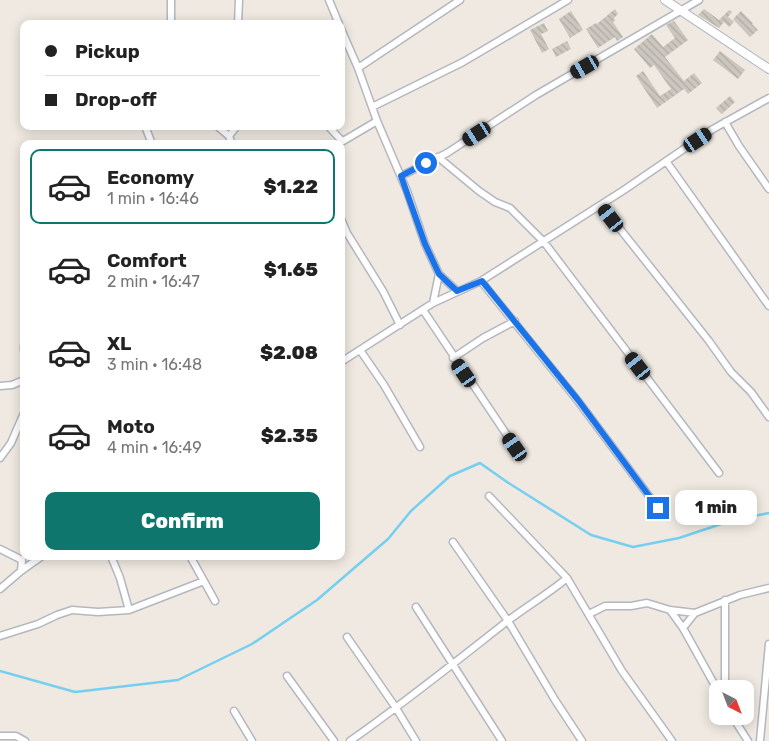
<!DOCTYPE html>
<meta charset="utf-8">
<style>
:root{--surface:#fff;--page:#f6f6f6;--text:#222;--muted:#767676;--line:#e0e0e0;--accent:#0f766e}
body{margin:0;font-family:Rubik,sans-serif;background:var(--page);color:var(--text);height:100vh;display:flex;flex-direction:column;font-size:19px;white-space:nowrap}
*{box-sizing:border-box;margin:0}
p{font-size:16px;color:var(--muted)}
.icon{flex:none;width:28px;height:28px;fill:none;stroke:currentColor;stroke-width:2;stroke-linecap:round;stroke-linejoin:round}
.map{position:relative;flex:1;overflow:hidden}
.side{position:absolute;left:20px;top:140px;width:325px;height:420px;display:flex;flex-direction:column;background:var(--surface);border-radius:10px;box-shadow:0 2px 12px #0003}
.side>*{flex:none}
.banner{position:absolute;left:20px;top:20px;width:325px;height:110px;border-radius:10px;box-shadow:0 2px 12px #0003;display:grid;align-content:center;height:110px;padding:0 25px;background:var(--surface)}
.needle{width:32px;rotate:138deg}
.buttons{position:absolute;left:709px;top:680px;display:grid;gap:10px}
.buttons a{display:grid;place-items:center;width:45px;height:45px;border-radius:10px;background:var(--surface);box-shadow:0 2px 12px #0003;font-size:25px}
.end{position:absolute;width:22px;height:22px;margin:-11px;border:6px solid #1a73e8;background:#fff;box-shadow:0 0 0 2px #fff}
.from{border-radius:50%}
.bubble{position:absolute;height:35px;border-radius:10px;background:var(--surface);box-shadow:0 2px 12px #0003;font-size:16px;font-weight:800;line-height:35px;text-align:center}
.car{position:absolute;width:15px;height:30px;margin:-15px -8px;border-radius:6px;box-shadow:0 0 4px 1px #0007;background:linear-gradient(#222 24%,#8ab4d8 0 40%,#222 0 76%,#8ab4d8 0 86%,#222 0)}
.banner b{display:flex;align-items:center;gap:18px;height:48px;font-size:19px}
.banner b+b{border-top:1px solid var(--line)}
.banner i{width:12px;height:12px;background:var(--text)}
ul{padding:9px 0 0;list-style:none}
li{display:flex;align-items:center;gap:15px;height:75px;margin:0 10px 8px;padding:0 15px;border:2px solid transparent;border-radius:10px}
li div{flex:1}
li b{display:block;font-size:19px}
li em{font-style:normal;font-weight:800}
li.selected{border-color:var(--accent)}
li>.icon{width:45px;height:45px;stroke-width:1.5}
.cta{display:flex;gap:10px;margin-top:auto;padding:10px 25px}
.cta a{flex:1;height:58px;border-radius:10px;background:var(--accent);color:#fff;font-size:20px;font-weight:800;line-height:58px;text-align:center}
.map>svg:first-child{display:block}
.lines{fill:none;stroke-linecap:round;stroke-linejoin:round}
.stream{stroke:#75cff0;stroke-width:2.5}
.building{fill:url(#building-back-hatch)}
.minor-casing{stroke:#b4b7c1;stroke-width:9}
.tertiary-casing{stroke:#b4b7c1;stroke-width:10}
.minor{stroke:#fff;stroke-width:6}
.tertiary{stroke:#fff;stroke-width:8}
.route{stroke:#1a73e8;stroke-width:6}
</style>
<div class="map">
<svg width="769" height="741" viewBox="0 0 769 741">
<defs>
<pattern id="building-back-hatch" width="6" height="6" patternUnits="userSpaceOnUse" patternTransform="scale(1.25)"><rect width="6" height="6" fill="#cbc7bf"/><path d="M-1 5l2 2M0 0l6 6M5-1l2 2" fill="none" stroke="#afaba4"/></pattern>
</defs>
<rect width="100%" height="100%" fill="#efe9e1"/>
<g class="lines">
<path class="stream" d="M0 671 75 692 178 680 252 644 317 600 388 539 411 511 450 476 480 463 507 482 591 535 633 547 679 538 733 520 769 513"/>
</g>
<path class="building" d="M615 9 618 14 614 18 615 20 613 22 623 37 617 41 615 37 598 48 586 29 596 23 597 24Z
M704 9 719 20 729 10 732 12 728 17 734 22 729 27 724 22 719 28 698 15Z
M571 11 583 30 570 38 559 19Z
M741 11 753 23 752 24 758 30 750 37 733 19Z
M674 21 688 40 665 57 684 81 694 73 702 83 688 94 684 89 657 108 636 76 643 71 660 96 671 89 654 65 650 68 634 49 652 34 663 47 675 38 666 25Z
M544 23 548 31 541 34 549 49 542 53 530 30Z
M567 41 571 49 556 57 552 49Z
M720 51 745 70 738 79 713 60Z
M730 96 735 102 722 114 716 108Z"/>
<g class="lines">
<g class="minor-casing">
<path id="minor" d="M329 0 339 24
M171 24V0
M238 24 239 0
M341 29 358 68 377 121 407 191 425 244 439 274 457 291
M358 68 460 0
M372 107 463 62 568 0
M725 122 739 146 769 189
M145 126 152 144
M217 126 229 136
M328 126 342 141
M232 144 229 136 237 126
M338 144 377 121
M438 157 479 191 495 202 510 208 544 242 719 473
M666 161 769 306
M401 176 447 153 536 95 699 0
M601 205 709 341 731 372 751 392 769 417
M341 219 347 233 383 291 400 325
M481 281 578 401 658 508
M433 303 439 274
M423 310 515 447
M24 346V350
M360 350 384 385 420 447
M453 358 483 338 515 321
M341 362 433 303 481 281 624 190 713 129 769 98
M0 386 12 385 24 380
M0 458 11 443 24 413
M489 496 567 578 622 671 672 741
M453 542 508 621 555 700 582 741
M0 549 22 560 21 571
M111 556 120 578 129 610
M190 556 215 601
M0 589 21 571 42 556
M725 600V689
M416 607 502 741
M670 610 695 613
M589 614 605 606H631L647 603 670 610 683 628 718 691
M683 628 695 613 740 595 769 588
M0 636 38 624 57 615 72 610 98 612 129 610 204 581
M347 637 396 708 416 741
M287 676 334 741
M234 711 252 741
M732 716 748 741
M0 736H16L25 741
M350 741C403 704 454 663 505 623 525 607 547 595 567 578
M760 741 769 644"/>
</g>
<g class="tertiary-casing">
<path id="tertiary" d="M665 0 769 69"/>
</g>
<use href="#minor" class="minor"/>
<use href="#tertiary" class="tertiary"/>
</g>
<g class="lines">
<path class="route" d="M426 163 401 176 425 244 439 274 457 291 482 281 578 400 658 508"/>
</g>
</svg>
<div class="buttons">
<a><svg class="needle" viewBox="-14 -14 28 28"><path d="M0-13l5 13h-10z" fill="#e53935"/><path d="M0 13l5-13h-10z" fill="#767676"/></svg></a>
</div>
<i class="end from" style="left:426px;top:163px"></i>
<i class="end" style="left:658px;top:508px"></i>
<div class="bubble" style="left:675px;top:490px;width:82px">1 min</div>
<i class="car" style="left:585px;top:67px;rotate:240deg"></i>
<i class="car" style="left:477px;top:134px;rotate:237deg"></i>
<i class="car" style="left:698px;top:140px;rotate:56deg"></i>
<i class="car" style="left:611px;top:218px;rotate:322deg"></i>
<i class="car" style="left:638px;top:366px;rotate:322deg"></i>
<i class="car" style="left:464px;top:373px;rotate:325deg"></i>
<i class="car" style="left:515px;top:447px;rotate:325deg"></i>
<div class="banner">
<b><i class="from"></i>Pickup</b>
<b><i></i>Drop-off</b>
</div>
<section class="side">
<ul>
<li class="selected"><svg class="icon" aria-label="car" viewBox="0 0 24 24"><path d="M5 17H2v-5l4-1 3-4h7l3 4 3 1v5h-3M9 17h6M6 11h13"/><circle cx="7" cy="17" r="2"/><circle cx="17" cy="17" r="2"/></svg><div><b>Economy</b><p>1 min · 16:46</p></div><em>$1.22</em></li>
<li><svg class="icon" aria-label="car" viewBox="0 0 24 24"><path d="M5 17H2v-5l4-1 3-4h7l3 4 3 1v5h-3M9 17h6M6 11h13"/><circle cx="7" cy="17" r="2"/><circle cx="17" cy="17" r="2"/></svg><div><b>Comfort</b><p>2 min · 16:47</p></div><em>$1.65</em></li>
<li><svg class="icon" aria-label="car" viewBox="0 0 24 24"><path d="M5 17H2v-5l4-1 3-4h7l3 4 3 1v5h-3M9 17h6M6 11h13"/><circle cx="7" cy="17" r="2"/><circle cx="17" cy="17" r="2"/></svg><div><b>XL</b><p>3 min · 16:48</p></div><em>$2.08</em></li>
<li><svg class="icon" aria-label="car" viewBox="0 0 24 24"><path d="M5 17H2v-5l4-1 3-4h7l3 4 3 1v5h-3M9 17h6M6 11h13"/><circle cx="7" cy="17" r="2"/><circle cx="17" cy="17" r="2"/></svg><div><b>Moto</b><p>4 min · 16:49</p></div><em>$2.35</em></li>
</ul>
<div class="cta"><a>Confirm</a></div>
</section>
</div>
